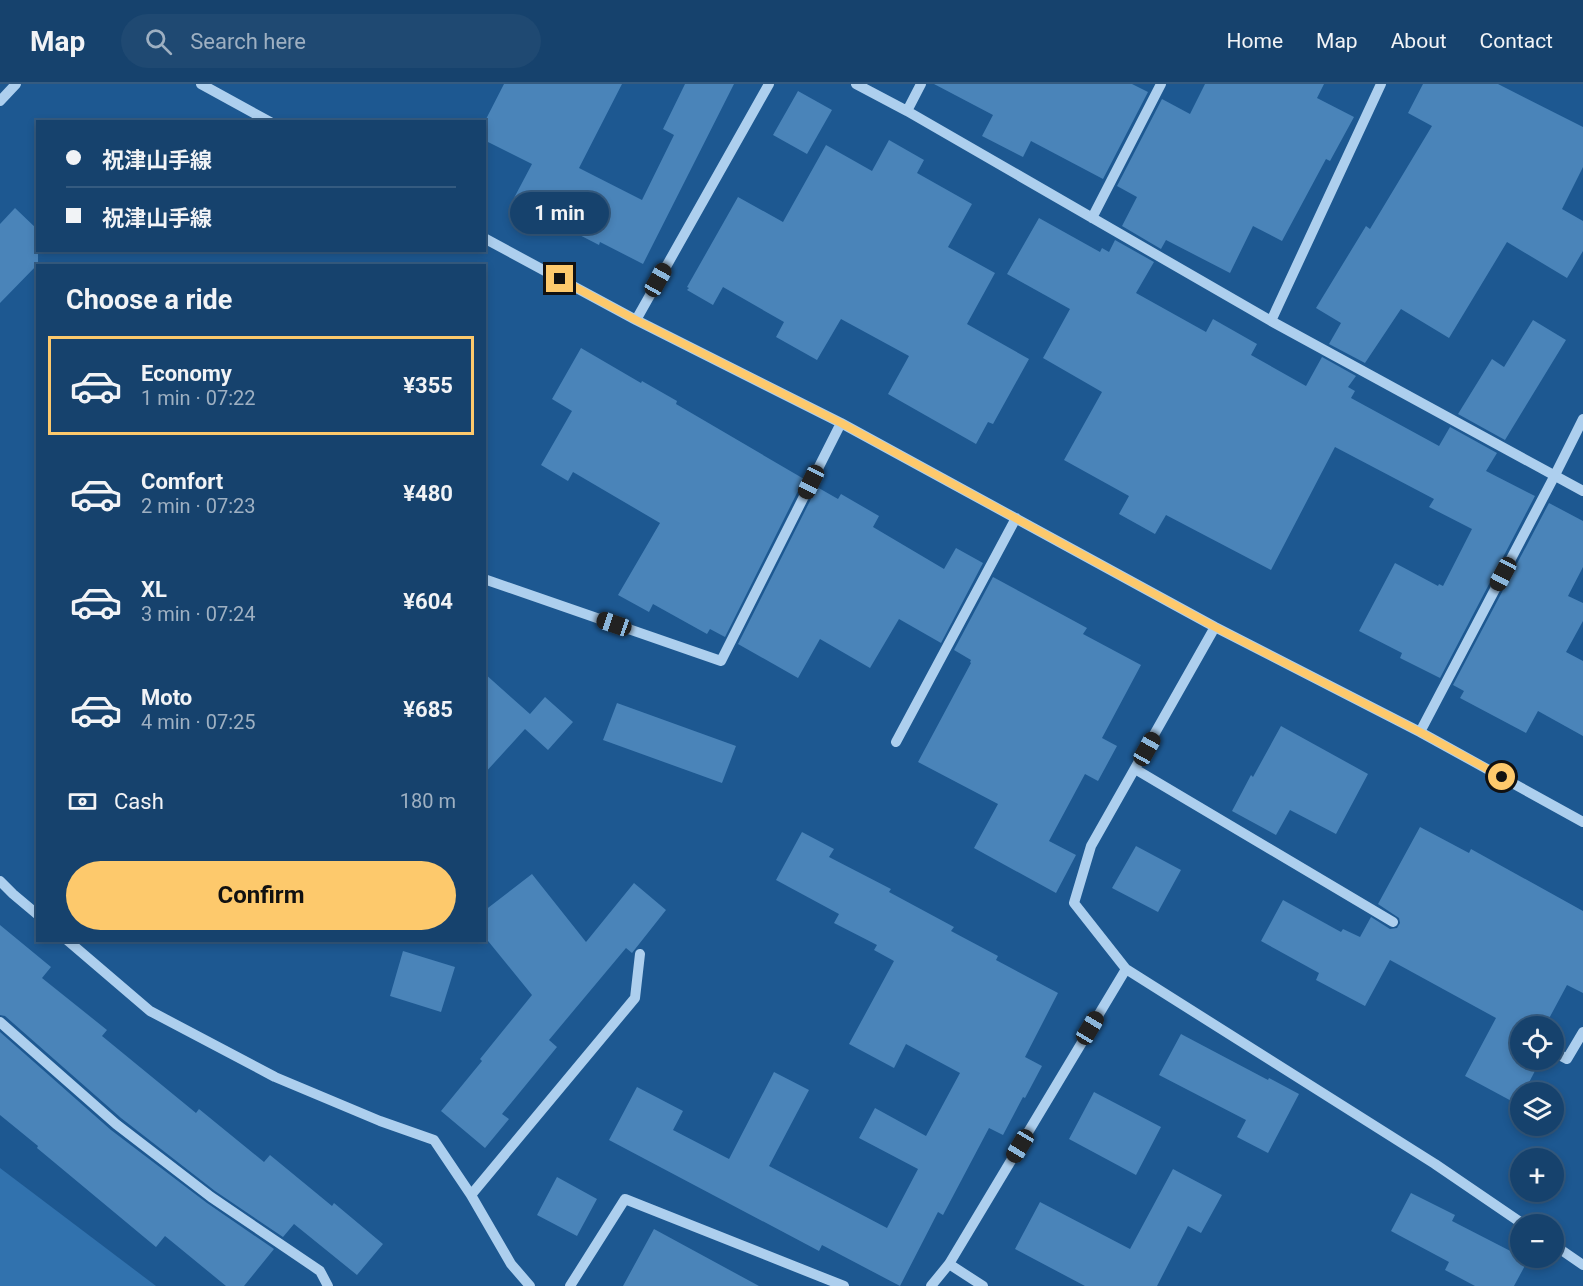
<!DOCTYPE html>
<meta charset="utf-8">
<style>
:root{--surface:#16426d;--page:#1f4972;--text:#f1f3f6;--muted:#9eb0c2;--line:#355b80;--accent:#fdc96c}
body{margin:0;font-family:Roboto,"Noto Sans JP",sans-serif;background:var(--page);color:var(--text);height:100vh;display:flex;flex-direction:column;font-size:22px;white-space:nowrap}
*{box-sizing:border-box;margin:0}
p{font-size:20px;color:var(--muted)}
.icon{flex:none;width:33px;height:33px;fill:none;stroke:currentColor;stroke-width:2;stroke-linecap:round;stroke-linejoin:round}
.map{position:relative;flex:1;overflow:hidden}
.side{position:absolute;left:36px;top:180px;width:450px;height:678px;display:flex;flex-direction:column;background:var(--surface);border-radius:0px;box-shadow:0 3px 9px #0003,0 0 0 2px var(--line)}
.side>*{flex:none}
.hud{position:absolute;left:36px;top:36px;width:450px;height:132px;border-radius:0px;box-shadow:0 3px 9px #0003,0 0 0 2px var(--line);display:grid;align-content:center;height:132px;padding:0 30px;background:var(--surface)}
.fabs{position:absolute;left:1510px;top:932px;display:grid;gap:12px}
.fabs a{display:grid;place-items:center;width:54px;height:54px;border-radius:50%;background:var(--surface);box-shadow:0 3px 9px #0003,0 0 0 2px var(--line);font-size:30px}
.end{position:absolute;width:27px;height:27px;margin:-14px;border:8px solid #fdc96c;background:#111;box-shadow:0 0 0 3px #111}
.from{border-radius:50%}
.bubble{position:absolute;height:42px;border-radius:21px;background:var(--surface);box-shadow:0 3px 9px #0003,0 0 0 2px var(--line);font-size:20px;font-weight:700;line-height:42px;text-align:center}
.car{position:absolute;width:18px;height:36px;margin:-18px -9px;border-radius:8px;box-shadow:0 0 4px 2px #0007;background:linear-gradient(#222 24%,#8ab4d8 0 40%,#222 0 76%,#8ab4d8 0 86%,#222 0)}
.hud b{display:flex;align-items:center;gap:21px;height:57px;font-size:22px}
.hud b+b{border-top:2px solid var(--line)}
.hud i{width:15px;height:15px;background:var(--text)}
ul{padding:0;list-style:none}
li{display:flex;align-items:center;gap:18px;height:99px;margin:0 12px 9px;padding:0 18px;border:3px solid transparent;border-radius:0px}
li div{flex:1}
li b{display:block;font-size:22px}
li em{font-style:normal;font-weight:700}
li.selected{border-color:var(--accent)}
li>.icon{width:54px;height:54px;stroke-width:1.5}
h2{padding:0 30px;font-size:27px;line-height:72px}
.pay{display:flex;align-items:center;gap:15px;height:66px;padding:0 30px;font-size:22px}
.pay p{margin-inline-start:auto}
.action{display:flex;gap:12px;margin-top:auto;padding:12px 30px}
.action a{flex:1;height:69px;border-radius:36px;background:var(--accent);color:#111;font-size:24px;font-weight:700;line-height:69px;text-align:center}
header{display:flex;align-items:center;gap:36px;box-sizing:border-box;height:84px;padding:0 30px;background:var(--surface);border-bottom:2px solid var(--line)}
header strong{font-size:28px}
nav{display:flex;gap:33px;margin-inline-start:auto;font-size:21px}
.search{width:420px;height:54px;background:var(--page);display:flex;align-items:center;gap:15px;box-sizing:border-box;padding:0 21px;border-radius:33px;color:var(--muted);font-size:22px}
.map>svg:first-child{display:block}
.green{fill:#3172ae}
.building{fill:#4a84b9}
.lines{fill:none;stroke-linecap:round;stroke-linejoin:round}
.minor{stroke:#adcfee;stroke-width:10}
.route{stroke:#fdc96c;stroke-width:8}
</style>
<header>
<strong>Map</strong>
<div class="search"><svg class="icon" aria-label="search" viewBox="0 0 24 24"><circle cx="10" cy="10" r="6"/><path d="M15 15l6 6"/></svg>Search here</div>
<nav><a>Home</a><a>Map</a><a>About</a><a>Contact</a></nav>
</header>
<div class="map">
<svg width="1583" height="1202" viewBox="0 0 1583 1202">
<rect width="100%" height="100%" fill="#1d5891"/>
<path class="green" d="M0 1084 156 1202H0Z"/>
<path class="building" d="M504 0H622L579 84 642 116 674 51 663 45 685 0H734L643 180 600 158 599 161 564 143 566 140 514 114 532 80 484 56V39Z
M934 0H1132L1148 8 1103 95 1031 57 1023 73 982 52 993 31Z
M1205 0H1324L1317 14 1354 33 1330 77 1326 75 1282 157 1253 142 1230 189 1166 156 1161 165 1122 142 1137 113 1117 102 1162 15 1190 30Z
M1423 0H1498L1583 43V83L1562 125 1583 137V167L1567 194 1507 158 1449 254 1401 225 1365 279 1329 260 1341 239 1316 224 1366 142 1370 145 1432 42 1408 29Z
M798 7 832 26 807 70 773 51Z
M889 56 924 76 917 89 972 120 948 163 995 189 967 240 1029 275 993 340 988 338 976 360 888 310 909 272 841 235 817 276 776 253 784 238 723 203 713 221 687 206 689 204 687 203 738 113 783 138 826 61 872 87Z
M15 124 38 146V180L0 219V140Z
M1039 134 1100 168 1102 164 1109 168 1115 156 1154 178 1136 209 1206 248 1213 235 1257 260 1251 271 1306 302 1322 273 1356 292 1348 303 1355 307 1351 314 1439 362 1450 343 1497 369 1486 387 1535 412 1440 594 1400 574 1402 569 1359 547 1395 479 1438 502 1439 500 1443 502 1472 445 1429 423 1434 415 1335 363 1271 486 1166 431 1155 450 1119 430 1129 412 1064 376 1102 308 1043 274 1070 225 1007 190Z
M1533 236 1566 256 1505 356 1458 330 1492 275 1504 283Z
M581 264 641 299 642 297 677 317 676 320 804 395 725 553 710 545 707 550 653 520 649 528 618 511 660 439 573 388 568 397 541 381 572 327 552 315Z
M817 403 838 415 841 410 879 432 873 443 944 485 956 464 983 479 941 559 899 535 870 584 820 555 798 594 738 560Z
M1549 419 1583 437V483L1568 512 1583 519V537L1566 568 1583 577V652L1538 627 1526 649 1460 614 1464 607 1453 601Z
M993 493 1087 544 1083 550 1141 581 1102 654 1117 662 1098 697 1085 690 1049 757 1076 771 1056 809 974 764 998 720 918 678 971 579 970 578 971 576 954 566Z
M484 589 530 630 545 613 573 638 548 666 525 645 484 690Z
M617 619 736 662 722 699 603 656Z
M1281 642 1368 690 1336 750 1290 726 1276 751 1232 727 1251 691 1253 693Z
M1420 743 1469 769 1471 765 1583 827V909L1567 901 1545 942H1521L1515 944 1513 948 1514 955 1521 958V975H1527L1525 979 1536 985 1524 1008H1521V1013L1517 1020 1465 992 1496 934 1390 876 1365 922 1316 896 1319 889 1261 857 1283 816 1341 848 1343 845 1360 853 1371 833 1390 845 1397 844 1400 839 1399 834 1378 820Z
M802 748 834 765 829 773 891 805 889 808 954 843 951 847 998 872 996 876 1058 909 1025 973 1042 982 1025 1014 1023 1013 1003 1051 989 1044 943 1131 938 1128 900 1202 822 1161 819 1167 609 1056 637 1003 683 1027 673 1046 729 1075 774 988 809 1006 769 1082 887 1144 918 1085 859 1054 875 1024 926 1052 960 989 906 960 894 984 849 960 894 877 874 866 877 861 834 839 839 830 776 796Z
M1136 762 1181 786 1158 828 1112 804Z
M532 790 586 858 634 799 666 826 632 869 626 864 549 956 557 963 502 1030 509 1035 485 1064 441 1027 482 977 480 975 532 911 484 852V827Z
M0 841 51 883 42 894 107 946 102 952 196 1029 199 1025 264 1078 270 1071 332 1122 334 1119 383 1160 357 1191 294 1140 283 1153 215 1107 121 1034 5 932 0 931Z
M403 867 455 883 441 928 390 912Z
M0 948 111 1046 207 1119 274 1165 244 1202H226L165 1152 156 1163 37 1064 38 1062 0 1031Z
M1181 950 1268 996 1269 994 1299 1010 1268 1069 1237 1053 1246 1036 1159 991Z
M1094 1008 1161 1043 1136 1091 1069 1055Z
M1173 1085 1222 1111 1201 1149 1188 1142 1157 1202H1085L1015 1165 1040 1118 1130 1165Z
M557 1093 597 1115 577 1152 537 1131Z
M1411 1109 1455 1131 1452 1137 1528 1176 1514 1202H1475L1445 1186 1449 1178 1391 1147Z
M654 1145 759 1202H623Z"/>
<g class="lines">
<path class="minor" d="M201 0 270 38
M856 0 907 27 1271 237 1583 407
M0 17 16 0
M907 27 921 0
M1092 134 1161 0
M484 154 636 236 841 339 1215 543 1420 648 1583 738
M636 236 769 0
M1271 237 1381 0
M484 495 721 577 841 339
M1215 543 1091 762 1074 819 1126 885 1435 1080 1523 1140
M1420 648 1555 391 1583 335
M896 658 1016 434
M1135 685 1393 838
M0 797 13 810 38 831
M67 856 150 927 275 993 380 1037 434 1056 471 1111 511 1180 530 1202
M0 938 116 1040 211 1113 320 1187 328 1202
M1520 950 1521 951
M1554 968 1567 975 1583 948
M471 1111 635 914 640 870
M1554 1161 1583 1181
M949 1180 983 1202
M570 1202 625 1115 844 1202
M931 1202 949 1180 1126 885"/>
</g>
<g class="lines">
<path class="route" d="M560 195 636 236 841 339 1215 543 1420 648 1502 693"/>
</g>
</svg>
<div class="fabs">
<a><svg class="icon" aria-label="locate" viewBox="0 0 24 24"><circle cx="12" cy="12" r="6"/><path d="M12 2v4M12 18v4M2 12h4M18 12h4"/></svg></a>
<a><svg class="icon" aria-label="layers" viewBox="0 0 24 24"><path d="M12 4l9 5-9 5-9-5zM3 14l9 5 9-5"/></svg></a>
<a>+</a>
<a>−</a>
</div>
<i class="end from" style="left:1502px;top:693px"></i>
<i class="end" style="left:560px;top:195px"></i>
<div class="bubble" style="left:510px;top:108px;width:99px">1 min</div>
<i class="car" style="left:658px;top:196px;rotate:29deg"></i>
<i class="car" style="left:811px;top:398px;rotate:206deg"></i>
<i class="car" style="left:1503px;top:490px;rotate:208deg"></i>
<i class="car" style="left:614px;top:540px;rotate:289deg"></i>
<i class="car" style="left:1147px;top:665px;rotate:29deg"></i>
<i class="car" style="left:1090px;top:944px;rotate:31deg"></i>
<i class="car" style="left:1020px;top:1062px;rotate:211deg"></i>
<div class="hud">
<b><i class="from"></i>祝津山手線</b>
<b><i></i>祝津山手線</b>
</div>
<section class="side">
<h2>Choose a ride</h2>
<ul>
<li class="selected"><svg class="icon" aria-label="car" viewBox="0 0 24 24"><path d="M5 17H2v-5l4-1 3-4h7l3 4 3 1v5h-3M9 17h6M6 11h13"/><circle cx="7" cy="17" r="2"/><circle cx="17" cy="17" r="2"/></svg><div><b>Economy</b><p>1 min · 07:22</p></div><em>¥355</em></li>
<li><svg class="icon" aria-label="car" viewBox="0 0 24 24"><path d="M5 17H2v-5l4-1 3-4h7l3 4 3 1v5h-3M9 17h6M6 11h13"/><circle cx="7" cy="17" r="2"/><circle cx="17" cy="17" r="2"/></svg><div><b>Comfort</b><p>2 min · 07:23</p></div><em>¥480</em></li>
<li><svg class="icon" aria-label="car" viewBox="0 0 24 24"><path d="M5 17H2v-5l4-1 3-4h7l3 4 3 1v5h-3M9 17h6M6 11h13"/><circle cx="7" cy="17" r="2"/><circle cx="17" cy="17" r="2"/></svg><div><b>XL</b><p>3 min · 07:24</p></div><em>¥604</em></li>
<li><svg class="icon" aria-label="car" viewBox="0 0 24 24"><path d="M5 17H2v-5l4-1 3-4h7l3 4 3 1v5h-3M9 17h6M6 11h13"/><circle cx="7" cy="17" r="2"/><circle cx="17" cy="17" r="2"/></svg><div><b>Moto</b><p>4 min · 07:25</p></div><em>¥685</em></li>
</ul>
<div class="pay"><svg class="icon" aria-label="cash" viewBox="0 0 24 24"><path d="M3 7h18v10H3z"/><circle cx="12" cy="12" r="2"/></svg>Cash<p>180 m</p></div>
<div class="action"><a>Confirm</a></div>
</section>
</div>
